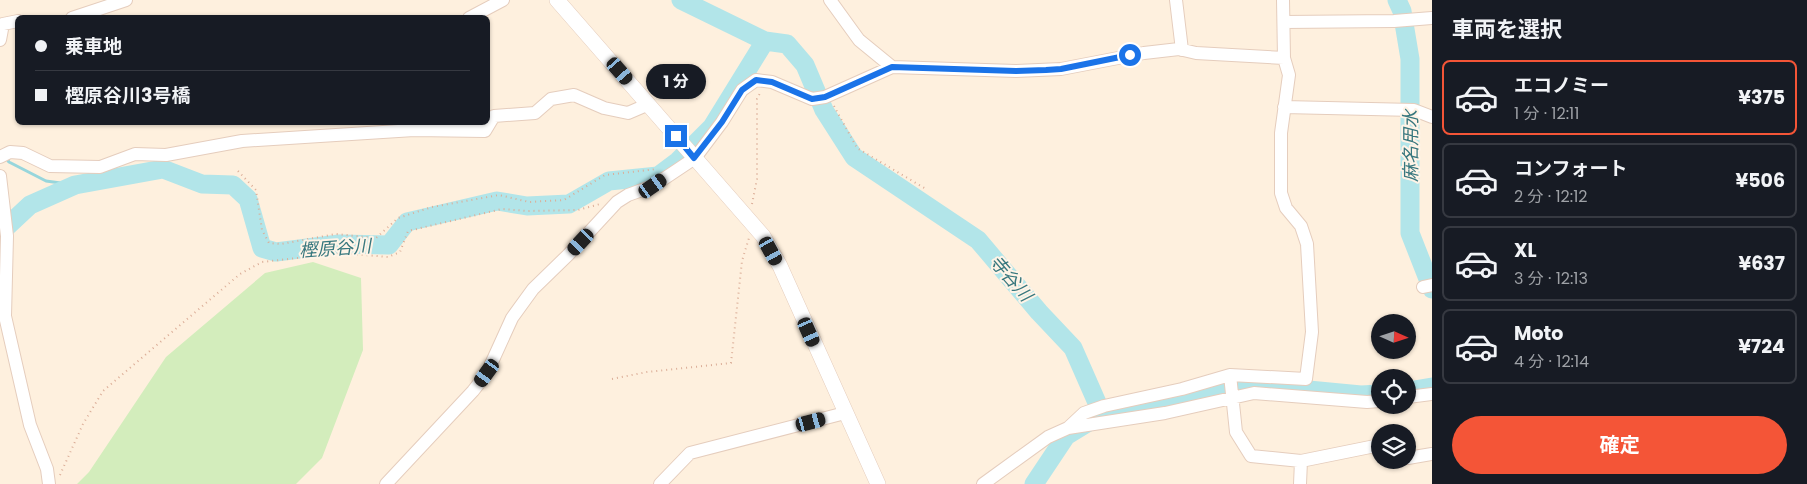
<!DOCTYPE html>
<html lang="ja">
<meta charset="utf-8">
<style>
:root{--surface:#171b24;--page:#20242c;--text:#f1f3f6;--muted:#9ea1a6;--line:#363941;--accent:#f45537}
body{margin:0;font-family:Poppins,"Noto Sans JP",sans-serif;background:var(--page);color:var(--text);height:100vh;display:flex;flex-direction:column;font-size:19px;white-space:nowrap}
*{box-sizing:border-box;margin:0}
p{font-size:16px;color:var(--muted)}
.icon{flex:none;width:28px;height:28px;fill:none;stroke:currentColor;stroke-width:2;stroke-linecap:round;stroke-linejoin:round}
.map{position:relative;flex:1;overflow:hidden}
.side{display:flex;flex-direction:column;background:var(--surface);width:375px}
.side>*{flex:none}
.hud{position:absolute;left:15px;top:15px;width:475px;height:110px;border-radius:8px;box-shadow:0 1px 4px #0004;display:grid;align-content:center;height:110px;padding:0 20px;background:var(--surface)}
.needle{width:32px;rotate:93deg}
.buttons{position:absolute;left:1371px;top:314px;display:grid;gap:10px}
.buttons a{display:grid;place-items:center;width:45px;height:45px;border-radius:50%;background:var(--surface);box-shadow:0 1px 4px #0004;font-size:25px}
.end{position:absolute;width:22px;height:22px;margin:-11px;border:6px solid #1a73e8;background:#fff;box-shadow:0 0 0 2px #fff}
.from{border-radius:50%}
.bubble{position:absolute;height:35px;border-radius:18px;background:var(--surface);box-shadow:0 1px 4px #0004;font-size:16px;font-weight:700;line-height:35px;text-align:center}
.car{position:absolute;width:15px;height:30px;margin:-15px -8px;border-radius:6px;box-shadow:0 0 4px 1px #0007;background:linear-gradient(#222 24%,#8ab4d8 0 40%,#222 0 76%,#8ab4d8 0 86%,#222 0)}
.hud b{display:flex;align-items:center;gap:18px;height:48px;font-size:19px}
.hud b+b{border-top:1px solid var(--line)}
.hud i{width:12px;height:12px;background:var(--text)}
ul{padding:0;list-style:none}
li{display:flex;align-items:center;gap:15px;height:75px;margin:0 10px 8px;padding:0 10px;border:2px solid var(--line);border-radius:8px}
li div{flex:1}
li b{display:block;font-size:19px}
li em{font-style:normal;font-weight:700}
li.current{border-color:var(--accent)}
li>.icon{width:45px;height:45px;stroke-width:1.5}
h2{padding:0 20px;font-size:22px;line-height:60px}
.action{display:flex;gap:10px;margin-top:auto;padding:10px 20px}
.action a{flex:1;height:58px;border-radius:30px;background:var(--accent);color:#fff;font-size:20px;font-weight:700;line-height:58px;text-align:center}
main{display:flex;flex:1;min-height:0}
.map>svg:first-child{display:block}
.green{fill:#d3edbc}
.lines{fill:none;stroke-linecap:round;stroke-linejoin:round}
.stream{stroke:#97d6dc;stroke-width:3}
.river{stroke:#b2e5e9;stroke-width:19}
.minor-casing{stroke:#e5cdbd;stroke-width:14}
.tertiary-casing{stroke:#e5cdbd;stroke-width:16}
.path{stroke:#dbad97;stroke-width:2;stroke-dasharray:1 4;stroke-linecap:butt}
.minor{stroke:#fff;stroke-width:12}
.tertiary{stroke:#fff;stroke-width:15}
.route{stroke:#1a73e8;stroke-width:6}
.labels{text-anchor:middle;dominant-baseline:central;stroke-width:4;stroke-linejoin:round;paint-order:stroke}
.water-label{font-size:18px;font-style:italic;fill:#37777e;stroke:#fff4e7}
</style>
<main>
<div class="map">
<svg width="1432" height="484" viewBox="0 0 1432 484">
<rect width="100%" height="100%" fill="#fef0de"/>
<path class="green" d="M313 262 361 278 363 350 322 458 296 484H77L89 472 166 357 265 273Z"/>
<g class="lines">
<path class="stream" d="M6 158 9 162 46 181 75 185"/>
<path class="river" d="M681 0 765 41 787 44 805 65 824 110 854 157 978 240 1039 312 1073 348 1102 414
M1397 0 1402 11 1410 59V233L1432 289
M0 233 30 205 75 185 163 169 202 184 233 185 248 199 262 248 276 252 339 244 389 245 407 222 497 201 527 206 569 204 609 181 658 176 678 161 712 127 765 41
M1408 391 1432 387
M1034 484 1066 436 1102 414 1177 402 1246 384 1361 395 1380 394"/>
<g class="minor-casing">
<path id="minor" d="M830 0 859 40 892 67
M1176 0 1182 50
M72 18 126 0
M469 18 503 0
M1284 22 1394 21 1432 18
M0 40 3 24 18 21
M1284 107 1414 110 1432 117
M0 157 10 152 23 153 50 166 100 167 135 154 166 155 242 141 414 130 485 131 494 116 535 113 551 99 574 95 604 108 628 113 649 104
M0 176 7 236 5 316 30 425 47 469 49 484
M1423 287 1432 285
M1230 375 1236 432 1251 456 1301 461 1300 484
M1408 397 1432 394
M1068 428 1165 413 1254 393 1367 402 1380 401
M1408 458 1432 454
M1301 461 1380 445
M386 484 473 391 487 373 512 318 533 289 568 255 617 202 628 195 653 186 695 158 722 122 742 90 756 80 772 82 812 99 825 97 892 67 1016 71 1061 69 1144 53 1179 49 1196 53 1284 58
M660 484 690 453 845 413
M983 484 1048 437 1068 428 1084 413 1104 406 1182 389 1230 375 1306 379 1312 332 1307 244 1301 226 1286 208 1281 193V133L1289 75 1284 58 1283 0"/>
</g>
<g class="tertiary-casing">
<path id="tertiary" d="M557 0 763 236 780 266 878 484"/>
</g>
<path class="path" d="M834 106 857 148 926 189
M238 171 256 190 262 230 269 243 281 244 336 234 376 238 398 218 432 207 499 195 529 202 564 200 605 175 657 169
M752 204 757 179V99L760 93
M612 379 647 372 731 363 742 261 749 238
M60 475 83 424 103 391 240 274 262 262 341 253 388 257 400 252 408 231 502 209 528 211 578 210 600 204"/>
<use href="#minor" class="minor"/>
<use href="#tertiary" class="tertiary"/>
</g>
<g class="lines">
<path class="route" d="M676 136 694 158 722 122 742 90 756 80 772 82 812 99 825 97 892 67 1016 71 1046 70 1061 69 1130 55"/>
</g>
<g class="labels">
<g class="water-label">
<text transform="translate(1410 146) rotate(-90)">麻名用水</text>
<text transform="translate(335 248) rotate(-4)">樫原谷川</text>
<text transform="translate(1011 278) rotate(49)">寺谷川</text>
</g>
</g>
</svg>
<div class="buttons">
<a><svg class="needle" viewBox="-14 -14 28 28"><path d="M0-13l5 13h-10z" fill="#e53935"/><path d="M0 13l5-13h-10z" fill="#9ea1a6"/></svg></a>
<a><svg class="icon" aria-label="locate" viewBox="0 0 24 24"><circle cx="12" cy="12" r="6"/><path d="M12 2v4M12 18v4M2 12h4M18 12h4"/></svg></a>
<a><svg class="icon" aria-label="layers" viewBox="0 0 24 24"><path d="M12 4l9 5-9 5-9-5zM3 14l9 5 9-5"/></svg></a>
</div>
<i class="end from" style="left:1130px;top:55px"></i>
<i class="end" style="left:676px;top:136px"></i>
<div class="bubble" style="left:646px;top:64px;width:60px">1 分</div>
<i class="car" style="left:620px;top:71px;rotate:139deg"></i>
<i class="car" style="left:653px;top:186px;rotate:55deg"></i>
<i class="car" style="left:581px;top:242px;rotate:223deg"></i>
<i class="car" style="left:771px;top:251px;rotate:151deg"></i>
<i class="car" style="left:809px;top:332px;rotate:156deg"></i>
<i class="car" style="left:487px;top:373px;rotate:216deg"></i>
<i class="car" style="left:811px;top:422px;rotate:75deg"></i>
<div class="hud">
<b><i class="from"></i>乗車地</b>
<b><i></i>樫原谷川3号橋</b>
</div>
</div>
<section class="side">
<h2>車両を選択</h2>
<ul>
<li class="current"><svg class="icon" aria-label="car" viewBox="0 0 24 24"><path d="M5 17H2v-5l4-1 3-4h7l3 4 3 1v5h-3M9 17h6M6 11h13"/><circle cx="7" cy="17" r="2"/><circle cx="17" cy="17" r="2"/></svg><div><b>エコノミー</b><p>1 分 · 12:11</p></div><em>¥375</em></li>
<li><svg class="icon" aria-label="car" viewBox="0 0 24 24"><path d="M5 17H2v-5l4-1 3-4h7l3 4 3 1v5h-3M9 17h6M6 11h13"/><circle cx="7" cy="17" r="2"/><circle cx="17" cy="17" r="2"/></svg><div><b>コンフォート</b><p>2 分 · 12:12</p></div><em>¥506</em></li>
<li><svg class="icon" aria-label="car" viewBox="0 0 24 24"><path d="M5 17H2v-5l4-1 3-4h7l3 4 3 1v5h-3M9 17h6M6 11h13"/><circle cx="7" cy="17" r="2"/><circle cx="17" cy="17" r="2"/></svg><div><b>XL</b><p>3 分 · 12:13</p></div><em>¥637</em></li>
<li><svg class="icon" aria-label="car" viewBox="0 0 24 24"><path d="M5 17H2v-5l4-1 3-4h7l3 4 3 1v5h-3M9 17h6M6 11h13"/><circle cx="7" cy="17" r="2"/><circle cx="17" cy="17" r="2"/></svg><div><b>Moto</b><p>4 分 · 12:14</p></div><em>¥724</em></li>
</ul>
<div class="action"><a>確定</a></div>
</section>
</main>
